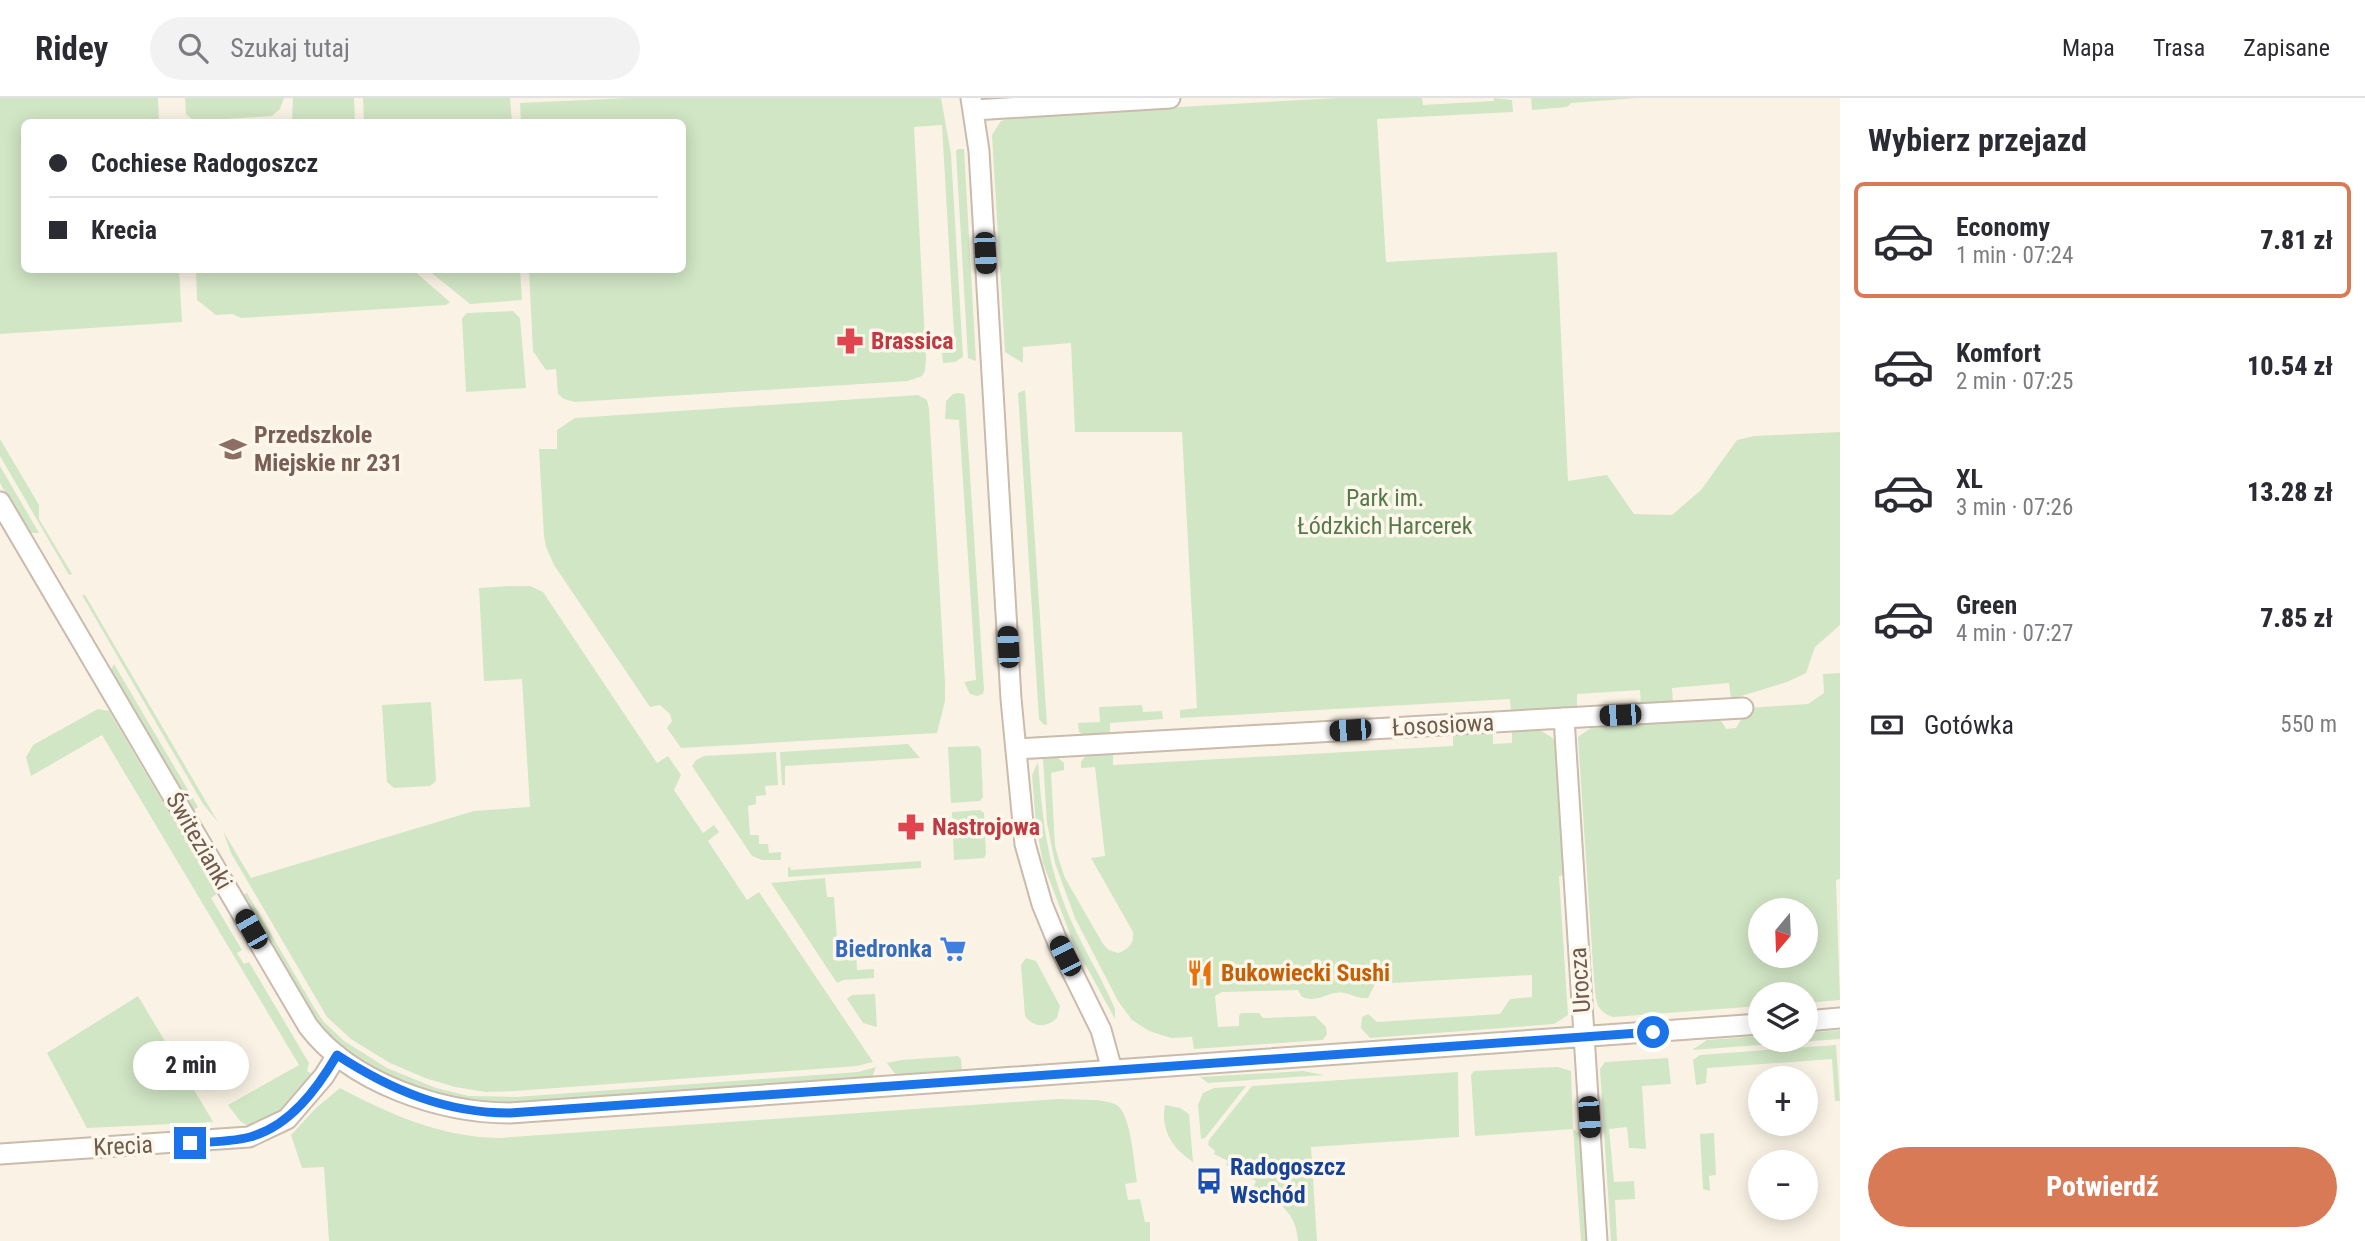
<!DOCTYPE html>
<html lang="pl">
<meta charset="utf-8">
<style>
:root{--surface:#fff;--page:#f2f2f3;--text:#2b2b33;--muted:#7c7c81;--line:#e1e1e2;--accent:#d87a56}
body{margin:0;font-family:"Roboto Condensed",sans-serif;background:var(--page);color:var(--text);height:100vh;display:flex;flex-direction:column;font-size:26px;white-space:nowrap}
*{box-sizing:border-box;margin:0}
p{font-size:23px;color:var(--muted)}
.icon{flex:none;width:38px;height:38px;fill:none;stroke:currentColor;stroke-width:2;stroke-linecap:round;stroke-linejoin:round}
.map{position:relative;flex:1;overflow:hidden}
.side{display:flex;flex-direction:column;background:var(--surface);width:525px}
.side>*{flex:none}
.banner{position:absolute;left:21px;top:21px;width:665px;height:154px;border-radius:10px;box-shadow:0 4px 18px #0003;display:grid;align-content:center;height:154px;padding:0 28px;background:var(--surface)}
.needle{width:46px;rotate:199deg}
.controls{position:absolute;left:1748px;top:800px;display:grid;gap:14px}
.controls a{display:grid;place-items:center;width:70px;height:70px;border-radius:50%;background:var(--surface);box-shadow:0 4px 18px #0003;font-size:35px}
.end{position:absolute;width:32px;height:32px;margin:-16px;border:9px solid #1a73e8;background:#fff;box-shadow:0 0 0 4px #fff}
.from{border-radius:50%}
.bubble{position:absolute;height:49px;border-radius:24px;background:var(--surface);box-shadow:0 4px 18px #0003;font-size:23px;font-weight:800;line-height:49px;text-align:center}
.car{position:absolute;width:21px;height:42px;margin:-21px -10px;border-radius:9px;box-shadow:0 0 5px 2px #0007;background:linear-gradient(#222 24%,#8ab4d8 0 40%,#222 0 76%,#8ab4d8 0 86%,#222 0)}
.banner b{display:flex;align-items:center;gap:24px;height:66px;font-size:26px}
.banner b+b{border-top:2px solid var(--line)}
.banner i{width:18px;height:18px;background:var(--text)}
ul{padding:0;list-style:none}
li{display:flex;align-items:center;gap:21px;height:116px;margin:0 14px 10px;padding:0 14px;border:4px solid transparent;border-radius:10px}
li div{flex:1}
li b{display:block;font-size:26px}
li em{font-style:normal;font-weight:800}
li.active{border-color:var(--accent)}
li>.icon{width:63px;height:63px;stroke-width:1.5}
h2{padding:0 28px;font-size:32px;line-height:84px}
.pay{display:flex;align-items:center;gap:18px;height:77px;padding:0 28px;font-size:26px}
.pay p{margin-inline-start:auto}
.action{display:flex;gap:14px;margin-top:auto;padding:14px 28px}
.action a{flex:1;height:80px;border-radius:42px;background:var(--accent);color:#fff;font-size:28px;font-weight:800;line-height:80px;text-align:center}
header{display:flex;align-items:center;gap:42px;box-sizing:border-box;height:98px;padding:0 35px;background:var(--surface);border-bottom:2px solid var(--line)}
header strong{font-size:33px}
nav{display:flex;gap:38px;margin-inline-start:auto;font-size:24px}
.search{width:490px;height:63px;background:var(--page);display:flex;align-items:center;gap:18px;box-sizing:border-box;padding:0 24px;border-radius:38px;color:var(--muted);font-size:26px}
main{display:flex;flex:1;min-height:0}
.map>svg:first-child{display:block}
.green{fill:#d1e6c5;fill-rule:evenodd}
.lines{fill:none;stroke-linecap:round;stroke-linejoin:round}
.minor-casing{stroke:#cabbac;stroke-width:23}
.minor{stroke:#fff;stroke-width:19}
.route{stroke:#1a73e8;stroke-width:9}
.labels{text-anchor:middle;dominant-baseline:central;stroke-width:7;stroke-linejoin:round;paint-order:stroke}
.health-label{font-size:24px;font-weight:bold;fill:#be3a42;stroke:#fdf7eb;text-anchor:start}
.education-label{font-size:24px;font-weight:bold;fill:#785e54;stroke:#fdf7eb;text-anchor:start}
.park-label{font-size:24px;fill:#557a49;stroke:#fdf7eb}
.street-label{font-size:24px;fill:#705b4d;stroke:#fdf7eb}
.shop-label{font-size:24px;font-weight:bold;fill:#366cbe;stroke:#fdf7eb;text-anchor:end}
.food-label{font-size:24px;font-weight:bold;fill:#c56008;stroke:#fdf7eb;text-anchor:start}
.transit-label{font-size:24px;font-weight:bold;fill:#164399;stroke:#fdf7eb;text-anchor:start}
</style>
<header>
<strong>Ridey</strong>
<div class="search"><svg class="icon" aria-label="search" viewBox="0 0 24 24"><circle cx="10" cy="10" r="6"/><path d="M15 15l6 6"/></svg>Szukaj tutaj</div>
<nav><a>Mapa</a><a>Trasa</a><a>Zapisane</a></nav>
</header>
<main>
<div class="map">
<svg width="1840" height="1143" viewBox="0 0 1840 1143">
<rect width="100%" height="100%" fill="#faf3e5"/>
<path class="green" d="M0 0H158L159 24H24V172H179L182 224 0 236Z
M185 0H284L280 11 272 18 194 23 186 16Z
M293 0H354L355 24H284H292Z
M363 0H510L512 24H364Z
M629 0H941L951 56 963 259 955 264 943 265 942 255 955 254 942 27 914 29 926 261 925 273 922 278 908 283 575 304 564 301 558 296 556 271 546 272 533 253 529 172H682V24H521L520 5Z
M1337 0H1422L1423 7 1494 3V0L1512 2 1513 14 1377 21 1386 164 1557 154 1568 383 1607 377 1634 416 1672 417 1701 392 1737 342 1754 338 1840 334V527L1815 549 1806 575 1787 584 1731 601 1729 585 1672 590 1673 605 1641 607 1640 592 1577 596V611L1511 614 1510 601 1180 620V612L1197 610 1182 334H1075L1071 245 1023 249V265L1005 254 992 37 1001 23 1018 18Z
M1531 0H1637L1571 5 1567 9 1532 12Z
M958 51H964L976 263 968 260 956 53Z
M196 172H413L450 204 446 207 241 220 232 216 216 217 197 202Z
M428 172H520L522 202 470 206Z
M513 213 520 220 526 290 466 294 462 220 467 215Z
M1025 292 1047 627 1043 626 1039 621 1018 295Z
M959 295 964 296 965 300 984 592 983 596 977 598 970 596 964 584 976 582 959 322 945 321 946 303 953 296Z
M918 297 927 302 929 311 945 584V603L937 635 681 650 667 630 672 623 670 616 660 607 650 609 554 467 546 449 544 438 539 351H557V332L575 320Z
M0 341 39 407V421L72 476 69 477 0 358Z
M0 368 39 435H29L0 385Z
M512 488H530L543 494 657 665 668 658 681 677 674 692 703 735 714 727 719 734 708 743 747 802 759 794 873 964 857 968 515 993 486 994 455 989 425 980 390 965 351 941 327 919 231 755 223 733 251 780 474 713 530 709 522 581 484 583 479 490Z
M82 497H85L218 724 203 706Z
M114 566 198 709 194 712 111 572Z
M1840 575V781L1836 782 1840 902 1806 905V896H1760V908L1613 919C1594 913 1596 899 1594 882L1578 639 1592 629 1606 627 1715 621 1722 624 1726 631 1736 630 1748 610 1808 606 1824 595 1823 576ZM1760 812H1806V858H1760Z
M431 604 436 683 430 688 394 690 387 684 382 607Z
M1142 607 1143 614 1162 613 1163 621 1110 625V637L1086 638 1079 634 1078 625 1100 624 1099 609Z
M98 611 109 613 217 796 211 800 242 852 237 855 244 866 249 864 309 965 307 973 312 976C298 1001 276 1018 250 1029L240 1023 228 1007 299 967 102 637 31 678 26 659 33 647Z
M1538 631 1553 640 1557 651 1566 777 1559 778 1568 917 1554 926 1370 940 1361 930 1362 919 1368 916 1377 924 1500 916 1510 901 1532 899V877L1375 886 1368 900C1355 901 1347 892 1334 895 1323 898 1312 905 1301 898L1298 892 1222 894 1215 898 1218 929 1239 928V918L1241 915H1259L1263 920 1315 918 1326 929 1327 936 1323 942 1194 951 1192 939 1171 940 1149 933 1132 922 1118 903 1075 820 1055 765 1047 725 1043 661 1056 658 1064 665V672L1051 675 1055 748 1059 762 1065 780 1103 846 1109 852 1118 855C1129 851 1134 845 1133 834L1091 760 1105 758 1095 669 1081 670V664L1086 657 1113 653V667L1453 648V635L1493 633V646L1512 645V632Z
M908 646 920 660 785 668V687H782L780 654Z
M978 648 981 651 983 699 980 703 951 705 948 649Z
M776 654 778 687 765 688 766 697 756 698V706L748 708 750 737H759V746H768L769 755 781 754V762H762L752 758 692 668 696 662 704 658Z
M1038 664C1042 715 1046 759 1065 808 1078 843 1100 875 1115 911V921L1073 844 1043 765 1036 727 1032 677Z
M980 712 984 715 986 756 984 760 954 762 952 714Z
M921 763V770L788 779V769H790L791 772Z
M825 780 827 799H834L838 855 856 854 857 872 874 871V880L843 882 837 885 771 785Z
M247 795 315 911 324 924 344 943 387 970 436 990 469 998 516 999 858 974 876 969 872 979 516 1004C500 1004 484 1004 468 1002 423 996 358 967 327 933 312 917 303 898 292 880 276 852 260 824 243 797Z
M1026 860 1036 863 1060 908 1057 920C1046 930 1034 930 1025 918L1021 867Z
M875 896 877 929 863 925 847 901 852 897Z
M138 898 209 1017 213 1024 87 1030 47 955Z
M1840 932V941L1692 952 1707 942 1760 938V942H1806V935Z
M1836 947 1840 1003H1835L1832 961 1707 970 1706 985 1696 987 1693 962 1700 957Z
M958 958 961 961 962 973 896 977 887 965 901 962Z
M1668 960 1671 986 1642 988 1646 1051 1629 1050 1627 1029 1609 1031 1614 1084 1634 1083 1635 1101 1615 1102 1617 1143H1611L1600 971 1605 964Z
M1558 969 1571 973 1573 1031 1582 1038 1588 1143H1581L1573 1031 1475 1038 1471 977 1474 973Z
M1303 973 1324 977 1208 985 1200 979Z
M1458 974 1459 1039 1311 1049 1317 1143H1298C1296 1113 1277 1102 1253 1090L1256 1083 1226 1067 1228 1063 1214 1056 1215 1053 1208 1047 1209 1042 1252 988Z
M1246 988 1205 1040 1201 1041 1198 1007 1203 995 1214 990Z
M340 990C391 1017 441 1039 499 1040L1059 1001C1076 1002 1099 1000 1115 1006 1131 1012 1134 1067 1137 1084L1125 1086 1128 1102 1140 1101 1145 1124H1150V1143H329L324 1069 302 1070 291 1037 316 1010Z
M1165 1007 1180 1010 1189 1016 1193 1064C1173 1051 1160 1032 1165 1007Z
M1714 1035 1716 1077 1709 1078 1710 1093 1703 1091 1700 1036Z"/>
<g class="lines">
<g class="minor-casing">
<path id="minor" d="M971 0 979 53 1011 601 1025 746 1042 806 1058 845 1101 932 1112 972
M974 12 1170 0
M0 404 308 928C351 985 441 1015 510 1015L1760 926
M1564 620 1597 1143
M1016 651 1743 610
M1806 923 1840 920
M0 1056 249 1039 287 1021 324 978 337 957"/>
</g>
<use href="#minor" class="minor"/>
</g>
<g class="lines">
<path class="route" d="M190 1045C210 1044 231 1044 250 1039 290 1028 317 991 337 957 391 992 445 1015 510 1015L1653 934"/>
</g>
<defs>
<g id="pharmacy-bare" transform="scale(2.1)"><path d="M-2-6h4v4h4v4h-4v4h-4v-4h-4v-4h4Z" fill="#e0444e" stroke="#fdf7eb" stroke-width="2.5" paint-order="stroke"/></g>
<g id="school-bare" transform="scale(2.1)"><path d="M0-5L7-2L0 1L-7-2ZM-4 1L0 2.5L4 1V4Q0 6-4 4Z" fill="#8d6e63" stroke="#fdf7eb" stroke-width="2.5" paint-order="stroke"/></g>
<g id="supermarket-bare" transform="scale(2.1)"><path d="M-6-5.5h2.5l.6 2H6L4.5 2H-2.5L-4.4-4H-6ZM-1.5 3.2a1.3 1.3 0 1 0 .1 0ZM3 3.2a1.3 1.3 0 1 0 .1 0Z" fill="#3f7fe0" stroke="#fdf7eb" stroke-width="2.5" paint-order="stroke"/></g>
<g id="restaurant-bare" transform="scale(2.1)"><path d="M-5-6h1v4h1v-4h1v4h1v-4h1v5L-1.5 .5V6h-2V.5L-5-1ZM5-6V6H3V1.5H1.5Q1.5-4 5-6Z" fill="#e8710a" stroke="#fdf7eb" stroke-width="2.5" paint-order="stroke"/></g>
<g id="bus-bare" transform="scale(2.1)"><path d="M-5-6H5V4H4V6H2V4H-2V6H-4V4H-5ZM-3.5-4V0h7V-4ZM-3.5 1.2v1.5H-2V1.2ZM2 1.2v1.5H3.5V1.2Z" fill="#1a4fb4" stroke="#fdf7eb" stroke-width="2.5" paint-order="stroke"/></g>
</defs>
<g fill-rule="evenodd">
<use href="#pharmacy-bare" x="850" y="243"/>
<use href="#school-bare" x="233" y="351"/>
<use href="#pharmacy-bare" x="911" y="729"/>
<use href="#supermarket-bare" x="953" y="851"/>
<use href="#restaurant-bare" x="1200" y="875"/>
<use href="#bus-bare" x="1209" y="1083"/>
</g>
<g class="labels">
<g class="health-label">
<text x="871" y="243">Brassica</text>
<text x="932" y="729">Nastrojowa</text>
</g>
<g class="education-label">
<text x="254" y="337">Przedszkole<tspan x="254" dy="28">Miejskie nr 231</tspan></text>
</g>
<g class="park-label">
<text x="1385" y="400">Park im.<tspan x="1385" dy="28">Łódzkich Harcerek</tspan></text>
</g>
<g class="street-label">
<text transform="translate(1443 627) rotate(-3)">Łososiowa</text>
<text transform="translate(199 743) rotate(60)">Świtezianki</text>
<text transform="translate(1580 882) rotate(-94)">Urocza</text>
<text transform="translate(123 1048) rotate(-3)">Krecia</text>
</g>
<g class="shop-label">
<text x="932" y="851">Biedronka</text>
</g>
<g class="food-label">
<text x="1221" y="875">Bukowiecki Sushi</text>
</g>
<g class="transit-label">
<text x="1230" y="1069">Radogoszcz<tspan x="1230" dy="28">Wschód</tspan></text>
</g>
</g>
</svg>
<div class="controls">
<a><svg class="needle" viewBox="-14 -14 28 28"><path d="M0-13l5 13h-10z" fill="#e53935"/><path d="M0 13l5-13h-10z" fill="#7c7c81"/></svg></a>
<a><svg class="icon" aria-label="layers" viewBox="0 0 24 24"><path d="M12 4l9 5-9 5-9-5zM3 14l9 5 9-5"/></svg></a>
<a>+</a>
<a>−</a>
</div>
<i class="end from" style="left:1653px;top:934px"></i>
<i class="end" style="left:190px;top:1045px"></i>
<div class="bubble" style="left:133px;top:943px;width:116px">2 min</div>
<i class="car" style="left:985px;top:155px;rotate:177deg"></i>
<i class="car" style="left:1008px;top:549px;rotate:357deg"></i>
<i class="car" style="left:1620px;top:617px;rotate:267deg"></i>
<i class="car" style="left:1350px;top:632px;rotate:266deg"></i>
<i class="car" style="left:251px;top:831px;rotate:330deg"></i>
<i class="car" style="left:1065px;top:858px;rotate:333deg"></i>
<i class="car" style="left:1589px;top:1019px;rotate:176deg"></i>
<div class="banner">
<b><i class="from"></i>Cochiese Radogoszcz</b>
<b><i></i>Krecia</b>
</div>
</div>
<section class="side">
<h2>Wybierz przejazd</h2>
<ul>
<li class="active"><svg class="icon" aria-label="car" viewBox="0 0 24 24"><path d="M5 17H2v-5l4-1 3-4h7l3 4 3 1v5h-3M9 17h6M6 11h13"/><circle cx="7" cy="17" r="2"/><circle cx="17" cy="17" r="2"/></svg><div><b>Economy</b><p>1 min · 07:24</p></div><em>7.81 zł</em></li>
<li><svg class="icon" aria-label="car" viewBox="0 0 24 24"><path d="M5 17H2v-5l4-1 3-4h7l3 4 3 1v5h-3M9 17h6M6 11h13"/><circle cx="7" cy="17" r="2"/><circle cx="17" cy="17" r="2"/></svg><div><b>Komfort</b><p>2 min · 07:25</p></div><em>10.54 zł</em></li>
<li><svg class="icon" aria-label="car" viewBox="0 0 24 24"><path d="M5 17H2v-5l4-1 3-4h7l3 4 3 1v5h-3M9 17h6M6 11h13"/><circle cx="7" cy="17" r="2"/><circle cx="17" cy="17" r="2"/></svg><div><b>XL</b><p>3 min · 07:26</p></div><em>13.28 zł</em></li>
<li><svg class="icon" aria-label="car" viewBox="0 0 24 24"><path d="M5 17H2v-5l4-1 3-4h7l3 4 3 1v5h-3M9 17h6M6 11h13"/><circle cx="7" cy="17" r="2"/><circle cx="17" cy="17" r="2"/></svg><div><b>Green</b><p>4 min · 07:27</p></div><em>7.85 zł</em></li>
</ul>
<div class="pay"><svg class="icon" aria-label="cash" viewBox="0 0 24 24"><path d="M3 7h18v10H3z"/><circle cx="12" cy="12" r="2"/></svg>Gotówka<p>550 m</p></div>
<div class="action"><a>Potwierdź</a></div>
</section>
</main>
